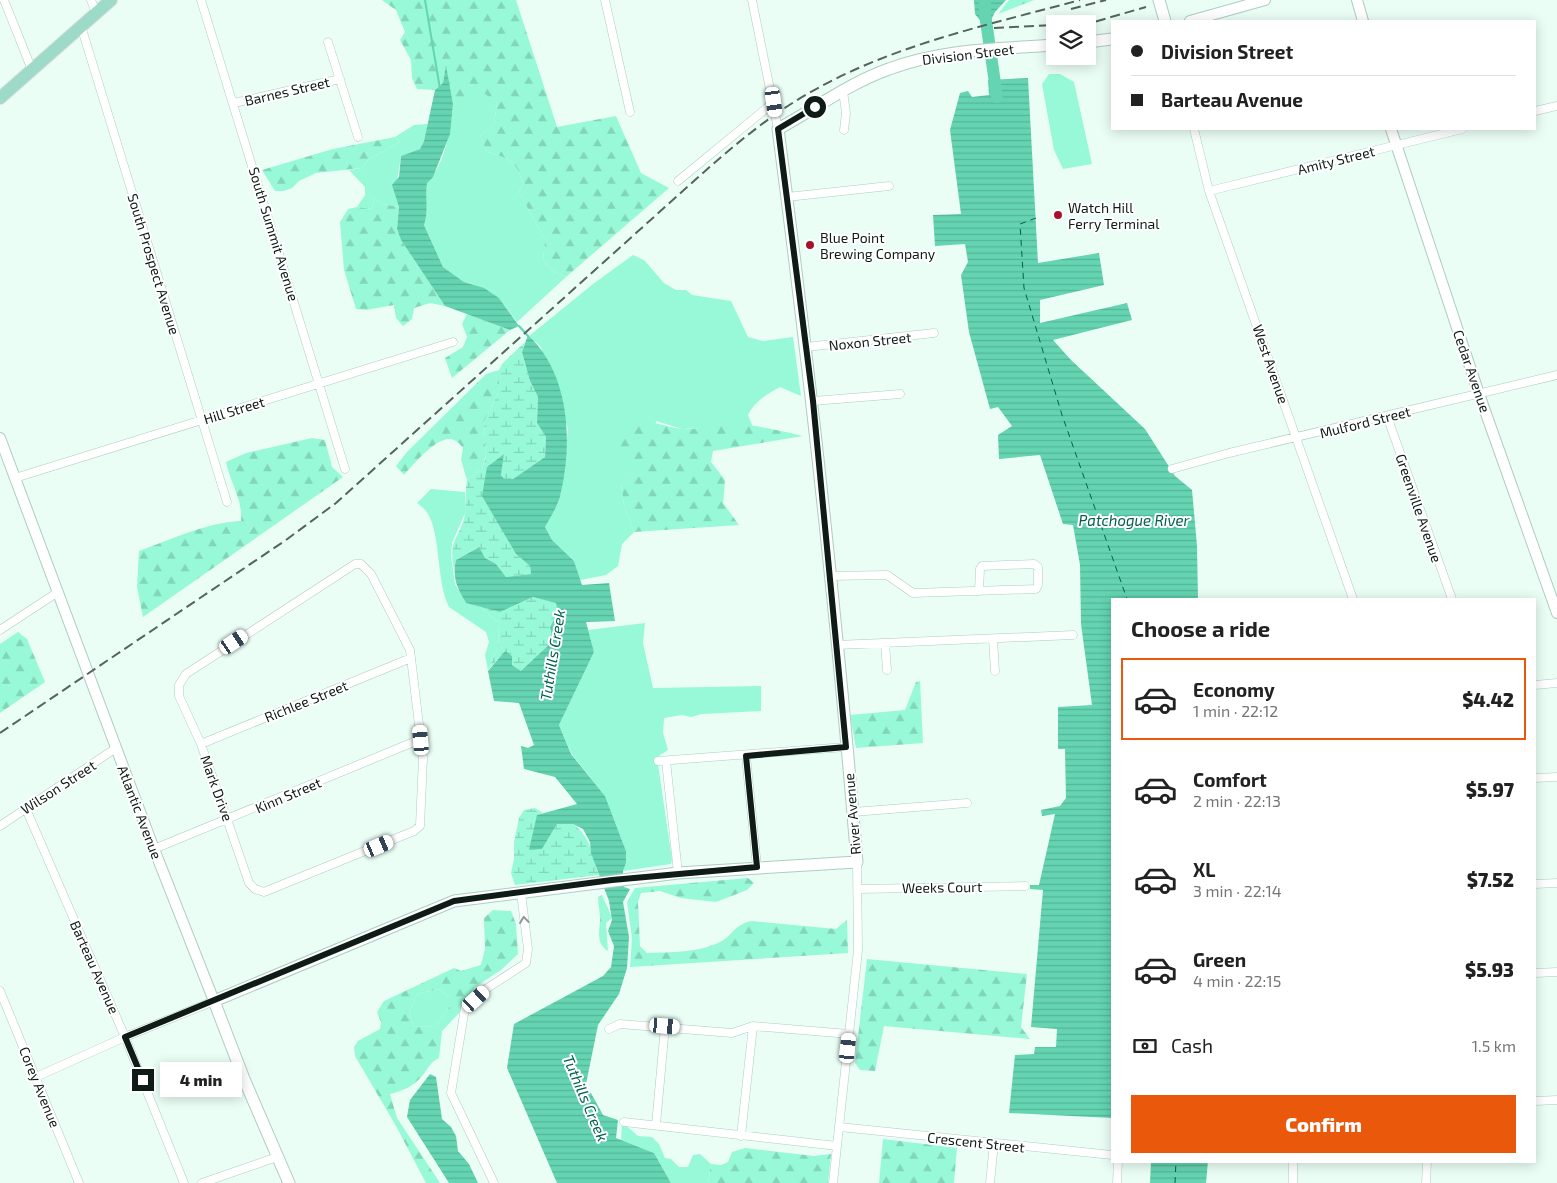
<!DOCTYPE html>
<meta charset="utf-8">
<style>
:root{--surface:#fff;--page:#f6f6f6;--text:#222;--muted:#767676;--line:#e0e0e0;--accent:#ea580c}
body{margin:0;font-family:"Exo 2",sans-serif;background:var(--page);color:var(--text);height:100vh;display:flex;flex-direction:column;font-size:19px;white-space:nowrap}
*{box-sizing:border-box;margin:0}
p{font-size:16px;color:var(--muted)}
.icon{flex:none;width:28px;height:28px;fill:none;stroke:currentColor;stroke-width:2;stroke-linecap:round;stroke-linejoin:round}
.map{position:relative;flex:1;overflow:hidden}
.panel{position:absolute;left:1111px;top:598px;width:425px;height:565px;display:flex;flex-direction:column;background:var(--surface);border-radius:0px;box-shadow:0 2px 12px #0003}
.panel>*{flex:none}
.hud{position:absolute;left:1111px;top:20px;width:425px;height:110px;border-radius:0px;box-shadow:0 2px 12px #0003;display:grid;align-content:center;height:110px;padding:0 20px;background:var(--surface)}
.fabs{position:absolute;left:1046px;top:15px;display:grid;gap:10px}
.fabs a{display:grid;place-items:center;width:50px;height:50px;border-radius:0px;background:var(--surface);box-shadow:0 2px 12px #0003;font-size:25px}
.end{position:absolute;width:22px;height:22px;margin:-11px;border:6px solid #0f1b17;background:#fff;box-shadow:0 0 0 2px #fff}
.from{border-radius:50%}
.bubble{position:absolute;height:35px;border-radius:0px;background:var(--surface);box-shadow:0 2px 12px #0003;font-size:16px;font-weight:800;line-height:35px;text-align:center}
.car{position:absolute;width:15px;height:30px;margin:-15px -8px;border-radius:6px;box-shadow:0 0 4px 1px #0007;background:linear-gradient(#fff 24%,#345 0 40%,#fff 0 76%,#345 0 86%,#fff 0)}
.hud b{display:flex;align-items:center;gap:18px;height:48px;font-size:19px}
.hud b+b{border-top:1px solid var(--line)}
.hud i{width:12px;height:12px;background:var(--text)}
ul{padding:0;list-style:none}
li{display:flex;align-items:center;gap:15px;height:82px;margin:0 10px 8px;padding:0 10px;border:2px solid transparent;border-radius:0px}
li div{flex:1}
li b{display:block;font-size:19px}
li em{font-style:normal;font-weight:800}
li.selected{border-color:var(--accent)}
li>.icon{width:45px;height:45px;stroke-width:1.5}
h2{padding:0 20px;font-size:22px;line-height:60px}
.pay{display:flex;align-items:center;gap:12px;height:55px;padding:0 20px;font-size:19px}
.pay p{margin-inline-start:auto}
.primary-button{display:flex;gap:10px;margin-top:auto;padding:10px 20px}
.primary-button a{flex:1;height:58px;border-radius:0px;background:var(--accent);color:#fff;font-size:20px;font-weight:800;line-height:58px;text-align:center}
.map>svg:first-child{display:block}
.green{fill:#97f9d7}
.forest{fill:url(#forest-firs);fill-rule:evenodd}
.wetland{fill:url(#wetland-marsh)}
.water{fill:url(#water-rules)}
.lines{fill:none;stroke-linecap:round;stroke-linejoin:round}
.stream{stroke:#64d4b1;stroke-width:2}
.river{stroke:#64d4b1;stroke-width:12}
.ferry{stroke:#00624c;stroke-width:1;stroke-dasharray:6 5;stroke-linecap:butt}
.minor-casing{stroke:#adcdc1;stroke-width:9}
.tertiary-casing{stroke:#adcdc1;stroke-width:12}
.secondary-casing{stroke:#adcdc1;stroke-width:13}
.primary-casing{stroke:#dddfdf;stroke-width:14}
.minor{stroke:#fff;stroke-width:8}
.tertiary{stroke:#fff;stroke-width:10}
.secondary{stroke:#fff;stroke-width:11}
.primary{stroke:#9ddac7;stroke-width:12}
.rail{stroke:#55645e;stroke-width:2;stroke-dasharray:10 5;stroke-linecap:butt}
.oneway{stroke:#939897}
.route{stroke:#0f1b17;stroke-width:6}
.poi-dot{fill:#a8112c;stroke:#fff;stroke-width:2}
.labels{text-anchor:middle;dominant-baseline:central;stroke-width:4;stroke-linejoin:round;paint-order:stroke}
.street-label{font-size:14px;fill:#0f1b17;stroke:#fff}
.poi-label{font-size:14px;fill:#0f1b17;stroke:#fff;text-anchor:start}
.water-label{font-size:15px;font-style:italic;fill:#00624c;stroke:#fff}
</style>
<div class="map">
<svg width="1557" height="1183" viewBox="0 0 1557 1183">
<defs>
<pattern id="forest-firs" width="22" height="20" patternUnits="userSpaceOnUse" patternTransform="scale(1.25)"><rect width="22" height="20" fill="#97f9d7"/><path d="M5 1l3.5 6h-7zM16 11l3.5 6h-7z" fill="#81d5b8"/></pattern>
<pattern id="wetland-marsh" width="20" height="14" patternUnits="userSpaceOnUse" patternTransform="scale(1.25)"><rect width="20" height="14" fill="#97f9d7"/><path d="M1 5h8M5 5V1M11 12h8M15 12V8" fill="none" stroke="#81d5b8"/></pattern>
<pattern id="water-rules" width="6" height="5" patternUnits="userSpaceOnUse" patternTransform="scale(1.25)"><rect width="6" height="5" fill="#64d4b1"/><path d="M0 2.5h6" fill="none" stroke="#56b598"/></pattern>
</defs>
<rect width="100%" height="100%" fill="#eafef6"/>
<path class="green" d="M1049 74H1060L1074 82 1092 164 1063 169 1054 150 1042 84Z
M480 89 497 103 494 124 480 136 487 152C510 159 516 160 523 184L519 192 545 240 543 261 554 272 566 277 517 322 499 298 472 284 464 282 443 267 424 225C429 211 425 197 427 182 445 166 451 128 453 104Z
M428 124 424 141 420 149 401 156 395 193 399 207 383 204 374 199 372 209 357 207 365 195V187L349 170 362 168 368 160 400 142 395 137 414 125Z
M633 255 644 260 664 283 676 290H686L692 295 731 301 748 337 763 341 793 337 801 396 780 387C766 395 755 401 748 415L753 427 724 424 711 428 682 429 656 421 649 471 621 484 624 505 634 532 622 544 618 566 606 575 580 580 574 561 552 540 545 527 561 493 568 429 541 347 529 336 593 284Z
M431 489 465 492V513L452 543 451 556 455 584 466 603 479 606 499 623 498 648 488 670 485 655 489 642 486 632 449 607C436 580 441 536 428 514 426 510 421 506 417 503Z
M645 623 643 643 653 688 761 686V711L702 714 691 717 682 715 664 718 663 733 668 750 657 757 672 860 671 864 623 871 626 863V851L605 796 571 753 559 725 594 652 588 630Z
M439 989 450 998V1006L436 1026 414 1027 409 1013 417 994Z
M622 1122 638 1136 652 1137 659 1144 665 1158 671 1159 679 1167H688L693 1155 700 1154 711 1164 708 1183H671L654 1153 621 1140Z"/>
<path class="forest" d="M382 0H516L557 127 616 116 641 173 669 188 566 277 554 272 543 261 545 240 519 192 523 184C516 160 510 159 487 152L480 136 494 124 497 103 480 90 453 104 446 66 443 83 435 90 417 89 412 78 411 60 400 40 405 32 396 10Z
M1009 0H1034L998 14Z
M395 137 400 142 368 160 362 168 316 173 299 181 292 188 284 191H275L262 170 333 149Z
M374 199 383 204 399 207 397 229 401 240 445 306 430 303 414 308 412 319 403 326 396 318 394 305 366 310 356 309 344 270 340 222 348 209 357 207 372 209Z
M467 314 510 330 452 378 445 358 463 347 467 337 462 324Z
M499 370V391L484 422 486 454 482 469 467 480 461 460 463 448C461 445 457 441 454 440 439 433 413 465 404 475L396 466 407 452 486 374Z
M636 421C655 421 665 427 682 429 696 430 710 426 723 424 744 422 782 431 803 436L713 451 711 462 725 480 723 503 739 525 634 532 624 505 621 484 648 471 619 462 614 445Z
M312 438 325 440 332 467 343 477 143 617 137 587 139 551C173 539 204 523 241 521 243 500 230 482 226 462L246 453Z
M18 632 27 639 45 682 0 713V644Z
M920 681 923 743 856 748 850 715 905 710 916 682Z
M748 878 754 883 747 890 716 902 681 898 660 891 641 893 638 902 640 946 647 953C670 952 698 953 720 942 734 935 732 926 751 921L836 929 847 920 848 953 630 967 632 938 627 902 635 888Z
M602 895 612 918 606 923 608 951C595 943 600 930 600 918 600 911 598 904 598 897Z
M493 910 511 911 516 924 518 954 501 970 475 987 460 1012 442 1031 439 1058C429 1063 429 1068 422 1076 414 1086 403 1091 390 1094L397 1118 440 1183H426L396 1126 355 1056 354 1047 358 1041 380 1029 381 1022 377 1012 384 1001 454 968 461 971 481 965 485 949 484 918ZM439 989 450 998V1006L436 1026 414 1027 409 1013 417 994Z
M867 959 1027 974 1021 1027 1030 1039 884 1026 875 1071 860 1070 855 1063Z
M883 1139 957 1148 954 1183H879Z
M745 1148 814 1156 831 1154 828 1183H708L711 1164 721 1165 728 1162 732 1152Z"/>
<path class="wetland" d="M525 342 522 352 530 381 538 397 537 423 546 437 545 457 513 479H504L501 475 504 454 487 467 516 554 530 566 531 574 506 577 496 564 485 559 478 547 456 560 454 569C447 537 463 536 465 512 466 501 465 491 467 480L482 469 486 456 484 422 499 391V370L502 364Z
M533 597 556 602 558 613 550 627 553 641 521 672 512 665 505 651 488 670 498 648 499 623 479 606 500 612Z
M535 808 543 813 537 815 542 849 557 824H573C591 837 592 855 599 875L515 885 511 873 514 859V842L519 818 524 810Z"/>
<path class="water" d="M974 0H1006L995 12 991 20 982 23 975 14Z
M446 65 453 104 450 134 433 177 427 183C425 197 429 211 424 225L443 267 464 282 484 288 499 298 519 326 510 330 445 306 401 240 397 229 399 207 392 185 399 177 401 156 420 149 424 141 435 90 443 83Z
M1028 78 1038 263 1099 253 1104 285 1040 300V323L1127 303 1132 320 1053 340 1071 360 1145 429 1175 476 1192 490 1197 546 1198 599H1112V1118L1009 1113 1015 1055 1034 1054 1035 1047H1056L1057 1029 1031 1027 1043 890 1030 889V885H1039L1055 814 1042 816 1041 810 1060 806 1066 798 1065 749H1058V707L1092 705 1081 624 1080 565 1073 525 1063 524 1040 455 999 459 998 435 1012 426 998 407 990 409 969 332 961 275 968 262 965 244 935 246 933 215 961 214 950 130 960 93 968 91 972 97 989 95 988 80Z
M528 335C569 373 573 440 561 492 559 504 551 516 545 527L552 540 574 561 582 585 609 583 615 621 586 622 594 652 559 725 571 754 605 796 626 851V863L623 871 624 887 630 889 623 902 629 937 627 968 619 994 598 1025 586 1084 603 1115 618 1120 616 1138 654 1153 671 1183H557L507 1068 514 1024 603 976 611 967 614 946 608 931 612 920 609 901 591 853 590 842 583 829 573 824H557L542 849 529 850 537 815 577 804 555 777 524 769 521 746 528 748 534 745 519 703 494 701 488 671 505 651 512 656V665L521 671 553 641 550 627 558 613 556 603 533 597 500 612 466 603C457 588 452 577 456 560L479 547 485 558 496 564 506 577 531 574 530 566 516 554 482 496 487 467 504 454 501 475 504 479H513L545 457 546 437 537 423 538 397 530 381 522 352Z
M430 1074 436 1077 442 1119 451 1127 456 1136 458 1151 469 1164 478 1183H449L407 1117 410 1100Z
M1151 1161H1208L1206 1183H1150Z"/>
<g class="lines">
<path class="stream" d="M425 0 440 89
M519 326 528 336"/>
<path class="river" d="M985 0V14L997 97"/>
<path class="ferry" d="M1036 218 1020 224 1024 288 1062 415 1127 599
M1175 1183 1176 1161"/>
<g class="minor-casing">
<path id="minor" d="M4 0 32 70
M91 0 96 13
M201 0 345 469
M605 0 630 112
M752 0 778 129
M81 26 227 502
M328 42 358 137
M843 91 846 113 844 130
M234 103 340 79
M1535 111 1557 106
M1194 129 1209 191 1353 599
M678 181 774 102
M1209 191 1462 129
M787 197 889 186
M806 347 934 333
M813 401 900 394
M1387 416 1452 599
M1172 469 1229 453 1557 375
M15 478 453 342
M355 564H361L371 574 410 650 423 758 420 826 414 831 264 892 255 889 249 883 201 744 179 696V685L186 674Z
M830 576 887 575 913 593 1036 589 1038 585V567L1034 564 982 566 980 569 979 591
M0 630 58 592
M993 639 995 671
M885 643 887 670
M836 645 1073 635
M1535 685 1557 683
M201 744 411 658
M746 756 757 867
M658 761 846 747
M666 761 678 873
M1535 778 1557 777
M26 809 125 1037 184 1183
M853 812 967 803
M0 826 116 748
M154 849 421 739
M1535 884 1557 883
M858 889 1025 886
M1535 973 1557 972
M0 991 79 1183
M609 1029 620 1024 732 1033 753 1026 849 1034
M36 1077 125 1037 214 1001
M1535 1101 1557 1100
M624 1122 837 1146
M656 1125 665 1026
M840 1127 1112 1155
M741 1136 753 1026
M202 1183 277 1157
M494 1183 451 1093 465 1008 486 989 526 963 528 949 521 893
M833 1183 858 950 857 862
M990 1183 994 1143
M1117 1183 1118 1161
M1293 1183V1161
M1426 1183 1427 1161"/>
</g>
<g class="tertiary-casing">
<path id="tertiary" d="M1357 0 1363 21
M1190 21 1265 0
M1391 129 1479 394 1557 613
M0 438 154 849 214 1001"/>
</g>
<g class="secondary-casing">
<path id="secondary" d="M1159 0 1165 21
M1088 42 1112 39
M289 1183 244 1079 214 1001 454 901 678 873 857 862C837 617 810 373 778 129 815 109 849 83 889 69 942 49 1000 49 1055 45"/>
</g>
<g class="primary-casing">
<path id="primary" d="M0 98 111 0"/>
</g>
<use href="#minor" class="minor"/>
<use href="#tertiary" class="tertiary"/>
<use href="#secondary" class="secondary"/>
<use href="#primary" class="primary"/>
<path class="rail" d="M1071 9 1106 0
M1066 24 1094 22 1146 7
M994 28 1055 25
M0 733 286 540 336 503 695 180C731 148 767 117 809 93 892 45 988 25 1080 0"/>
</g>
<defs><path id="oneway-chevron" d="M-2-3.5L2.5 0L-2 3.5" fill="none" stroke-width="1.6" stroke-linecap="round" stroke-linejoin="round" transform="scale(1.25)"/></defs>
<use class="oneway" href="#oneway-chevron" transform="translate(524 920) rotate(-97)"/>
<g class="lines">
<path class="route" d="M143 1080 125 1037 454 901 612 880 757 867 746 756 846 747 813 401 778 129 815 107"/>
</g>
<g class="poi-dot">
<circle cx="1058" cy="215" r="5"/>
<circle cx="810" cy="245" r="5"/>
</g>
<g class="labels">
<g class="street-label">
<text transform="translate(968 54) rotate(-7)">Division Street</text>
<text transform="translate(287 91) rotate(-13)">Barnes Street</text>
<text transform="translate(1336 160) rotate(-14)">Amity Street</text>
<text transform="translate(274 234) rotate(73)">South Summit Avenue</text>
<text transform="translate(154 264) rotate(73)">South Prospect Avenue</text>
<text transform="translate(870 341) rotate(-6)">Noxon Street</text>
<text transform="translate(1271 364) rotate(71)">West Avenue</text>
<text transform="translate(1472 371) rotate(71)">Cedar Avenue</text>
<text transform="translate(234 410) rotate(-17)">Hill Street</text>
<text transform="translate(1365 422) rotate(-14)">Mulford Street</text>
<text transform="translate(1419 508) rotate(71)">Greenville Avenue</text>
<text transform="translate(306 701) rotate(-22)">Richlee Street</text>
<text transform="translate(58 787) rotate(-33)">Wilson Street</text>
<text transform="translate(217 788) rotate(70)">Mark Drive</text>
<text transform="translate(288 795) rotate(-23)">Kinn Street</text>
<text transform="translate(140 812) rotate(69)">Atlantic Avenue</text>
<text transform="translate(852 814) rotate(-95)">River Avenue</text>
<text transform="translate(942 887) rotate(-1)">Weeks Court</text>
<text transform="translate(95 967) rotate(66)">Barteau Avenue</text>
<text transform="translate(40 1087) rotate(68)">Corey Avenue</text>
<text transform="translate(976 1142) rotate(6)">Crescent Street</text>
</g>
<g class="poi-label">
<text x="1068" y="207">Watch Hill<tspan x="1068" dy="16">Ferry Terminal</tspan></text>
<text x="820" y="237">Blue Point<tspan x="820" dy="16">Brewing Company</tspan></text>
</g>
<g class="water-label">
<text x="1134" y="520">Patchogue River</text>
<text transform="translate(552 655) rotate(-81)">Tuthills Creek</text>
<text transform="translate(586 1098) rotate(67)">Tuthills Creek</text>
</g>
</g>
</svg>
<div class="fabs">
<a><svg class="icon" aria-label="layers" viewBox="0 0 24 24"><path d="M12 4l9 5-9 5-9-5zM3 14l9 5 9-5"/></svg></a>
</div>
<i class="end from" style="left:815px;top:107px"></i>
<i class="end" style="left:143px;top:1080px"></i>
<div class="bubble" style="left:160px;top:1062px;width:82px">4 min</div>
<i class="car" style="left:774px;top:102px;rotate:172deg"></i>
<i class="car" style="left:234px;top:642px;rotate:56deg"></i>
<i class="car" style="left:421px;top:740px;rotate:355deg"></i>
<i class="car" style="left:379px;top:846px;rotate:67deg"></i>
<i class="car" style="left:476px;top:999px;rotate:48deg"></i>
<i class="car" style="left:665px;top:1026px;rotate:95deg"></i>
<i class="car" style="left:848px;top:1048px;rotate:6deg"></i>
<div class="hud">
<b><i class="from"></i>Division Street</b>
<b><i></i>Barteau Avenue</b>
</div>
<section class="panel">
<h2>Choose a ride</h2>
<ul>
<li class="selected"><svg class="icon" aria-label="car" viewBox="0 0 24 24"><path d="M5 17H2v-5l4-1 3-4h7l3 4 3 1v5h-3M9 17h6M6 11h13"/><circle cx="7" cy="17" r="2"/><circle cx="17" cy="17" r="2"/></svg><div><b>Economy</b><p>1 min · 22:12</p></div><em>$4.42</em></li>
<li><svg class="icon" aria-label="car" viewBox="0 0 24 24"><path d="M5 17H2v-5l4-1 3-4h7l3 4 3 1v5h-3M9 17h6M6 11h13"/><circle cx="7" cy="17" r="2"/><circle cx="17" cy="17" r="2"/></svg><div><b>Comfort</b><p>2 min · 22:13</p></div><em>$5.97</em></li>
<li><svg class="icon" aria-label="car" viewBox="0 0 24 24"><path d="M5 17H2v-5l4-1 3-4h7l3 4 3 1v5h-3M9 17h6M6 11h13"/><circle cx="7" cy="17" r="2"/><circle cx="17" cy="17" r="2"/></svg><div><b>XL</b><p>3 min · 22:14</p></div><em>$7.52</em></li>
<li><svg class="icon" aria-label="car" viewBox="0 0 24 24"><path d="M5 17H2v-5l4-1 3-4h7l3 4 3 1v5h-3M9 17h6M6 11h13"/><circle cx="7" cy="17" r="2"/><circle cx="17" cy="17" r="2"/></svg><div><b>Green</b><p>4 min · 22:15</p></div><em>$5.93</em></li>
</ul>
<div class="pay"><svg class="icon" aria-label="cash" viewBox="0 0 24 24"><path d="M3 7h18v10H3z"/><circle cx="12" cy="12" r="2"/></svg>Cash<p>1.5 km</p></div>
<div class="primary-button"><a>Confirm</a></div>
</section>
</div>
